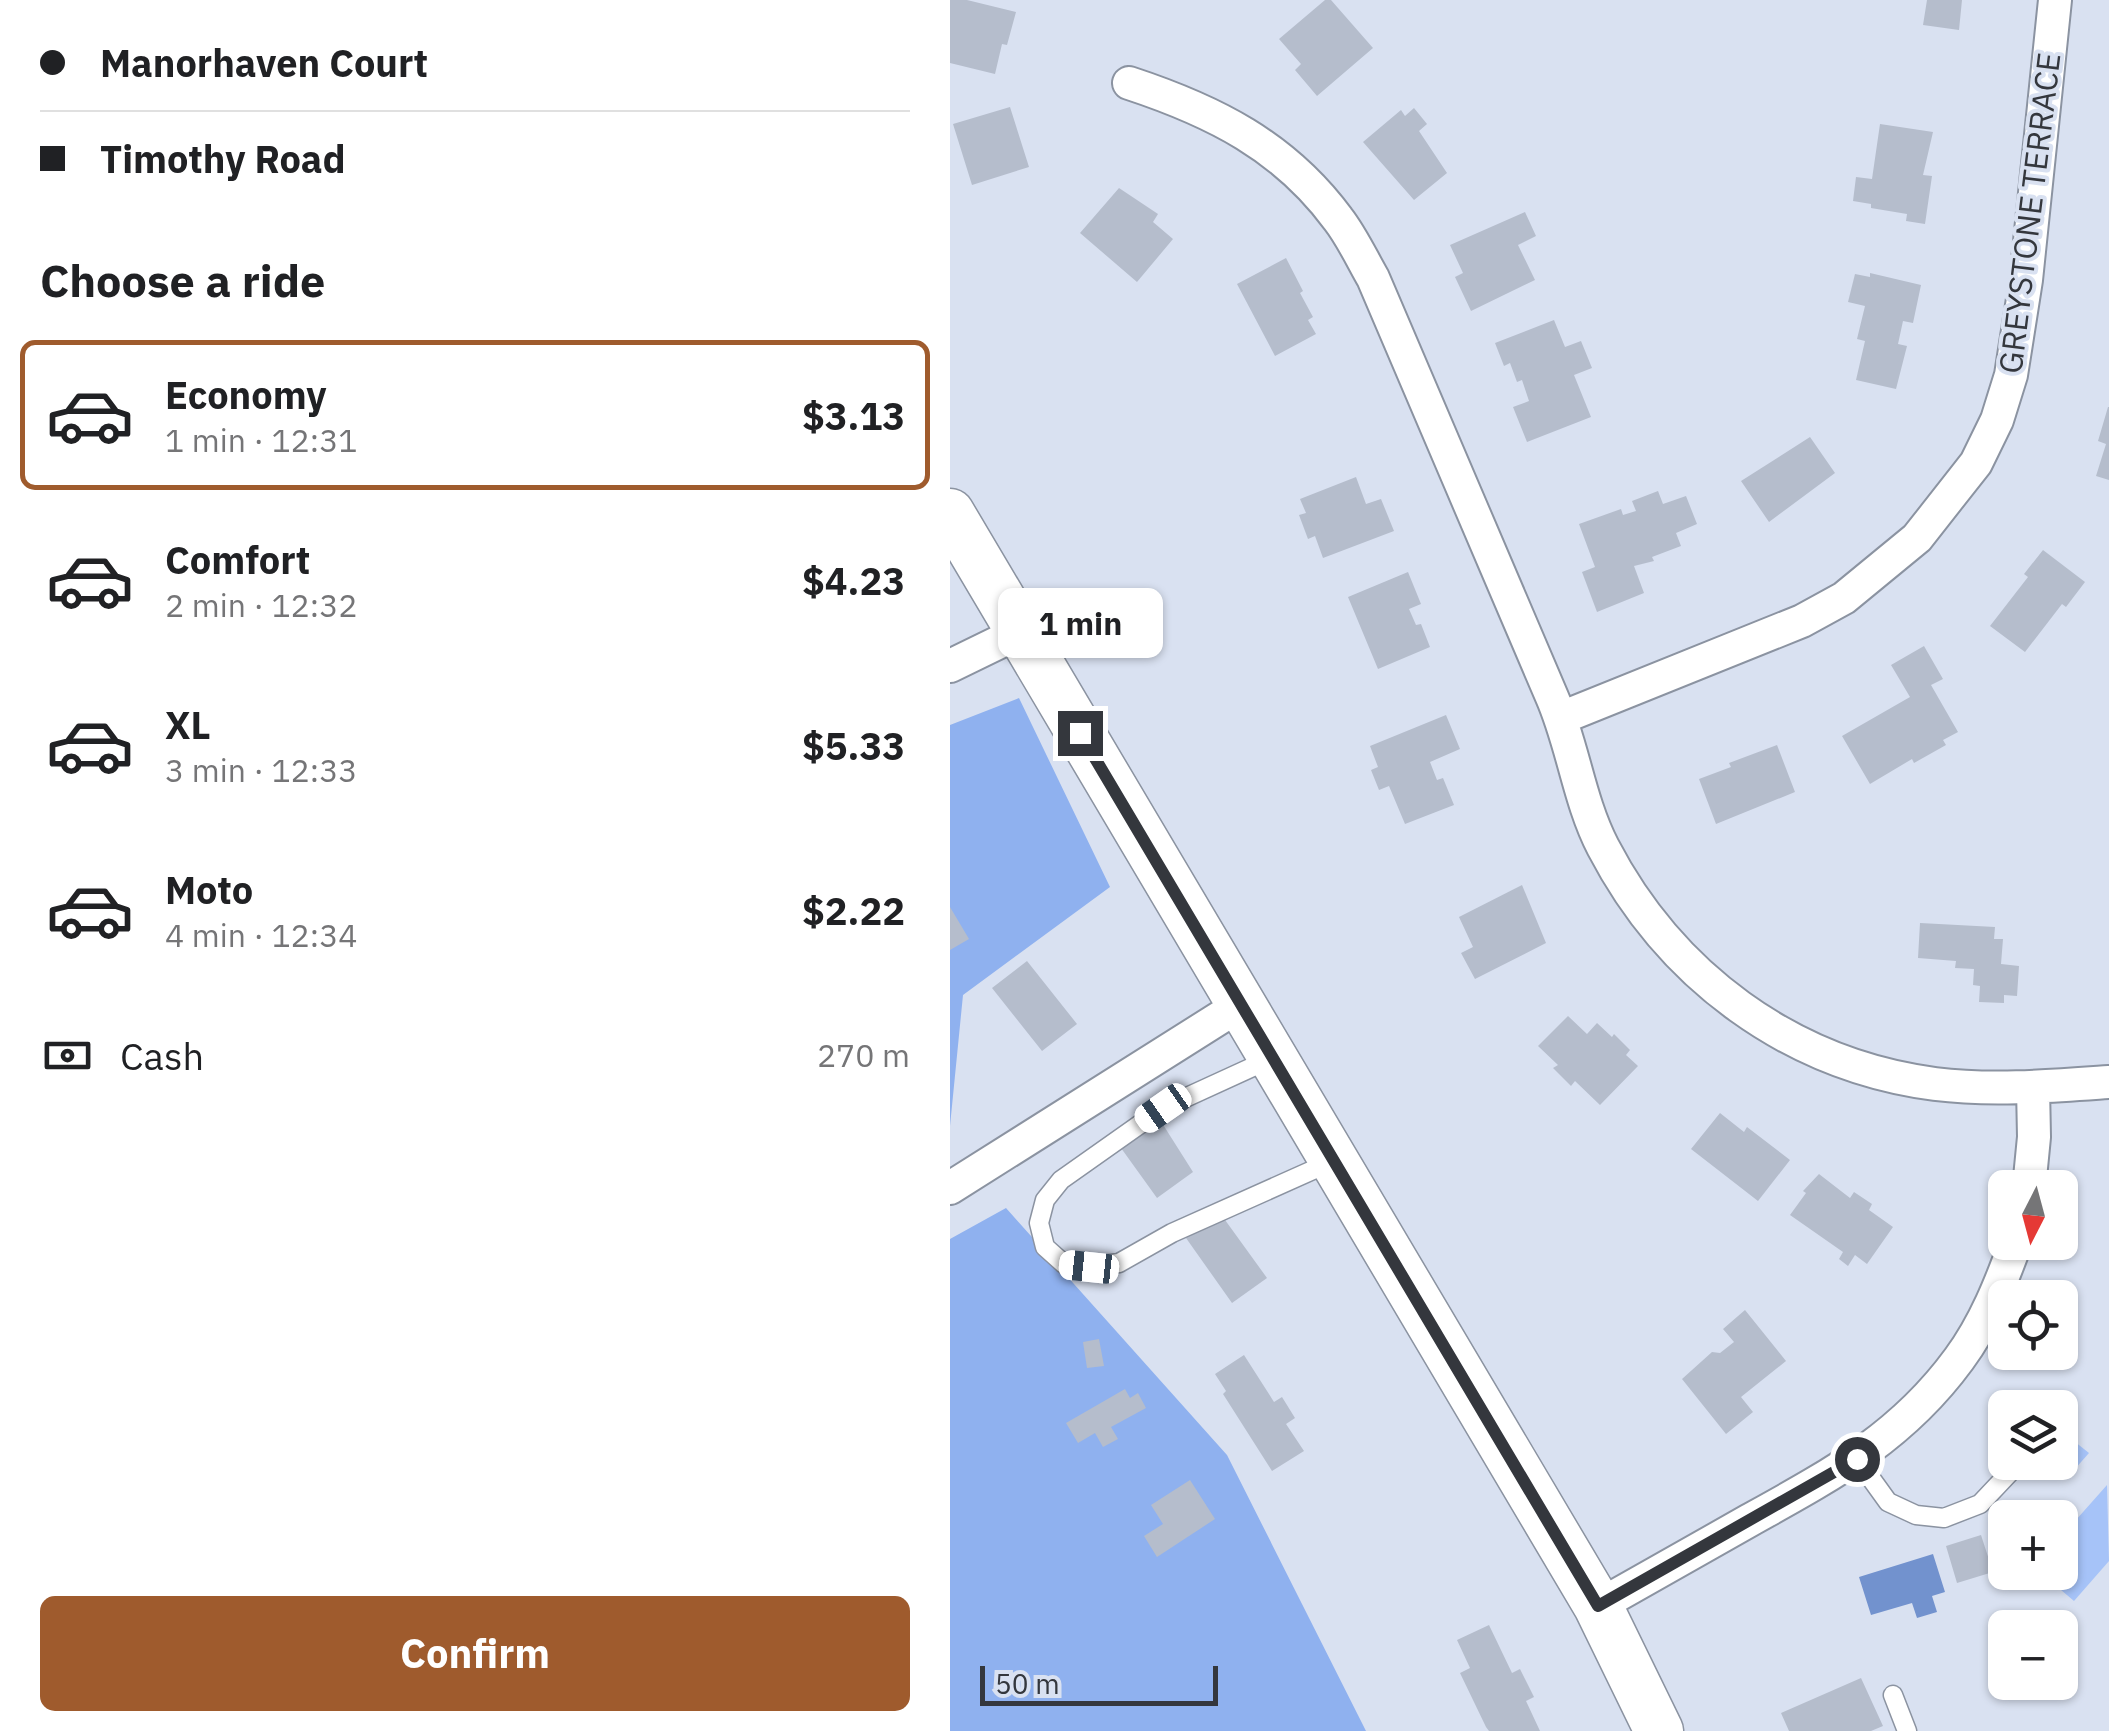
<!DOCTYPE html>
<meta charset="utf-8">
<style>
:root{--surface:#fff;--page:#f6f6f6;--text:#202124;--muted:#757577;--line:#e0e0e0;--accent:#9f5b2d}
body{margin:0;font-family:"IBM Plex Sans",sans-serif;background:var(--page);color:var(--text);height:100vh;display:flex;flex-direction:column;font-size:38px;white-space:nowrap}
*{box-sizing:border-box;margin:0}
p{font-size:32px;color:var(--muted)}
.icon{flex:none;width:55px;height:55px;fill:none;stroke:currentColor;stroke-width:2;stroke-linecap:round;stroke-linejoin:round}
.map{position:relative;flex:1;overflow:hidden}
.details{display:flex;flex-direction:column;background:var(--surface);width:950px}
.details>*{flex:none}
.guide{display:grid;align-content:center;height:220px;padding:0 40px;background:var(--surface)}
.needle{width:65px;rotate:186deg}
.tools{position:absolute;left:1038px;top:1170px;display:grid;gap:20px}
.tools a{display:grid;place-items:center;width:90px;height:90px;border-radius:15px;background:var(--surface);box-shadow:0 2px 8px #0004;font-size:50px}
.scale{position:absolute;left:30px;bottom:25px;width:238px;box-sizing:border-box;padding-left:10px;border:5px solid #34373d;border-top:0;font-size:28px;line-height:35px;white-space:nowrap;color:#34373d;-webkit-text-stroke:8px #d9e1f1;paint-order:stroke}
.end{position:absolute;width:45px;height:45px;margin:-22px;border:12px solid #34373d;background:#fff;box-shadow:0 0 0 5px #fff}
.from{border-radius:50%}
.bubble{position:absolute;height:70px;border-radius:15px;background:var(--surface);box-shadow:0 2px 8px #0004;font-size:32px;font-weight:800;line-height:70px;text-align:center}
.car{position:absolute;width:30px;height:60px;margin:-30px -15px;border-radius:12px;box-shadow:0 0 8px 2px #0007;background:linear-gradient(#fff 24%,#345 0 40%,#fff 0 76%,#345 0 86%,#fff 0)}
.guide b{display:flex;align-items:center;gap:35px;height:95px;font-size:38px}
.guide b+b{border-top:2px solid var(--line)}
.guide i{width:25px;height:25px;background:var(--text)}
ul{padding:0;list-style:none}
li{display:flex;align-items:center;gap:30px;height:150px;margin:0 20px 15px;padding:0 20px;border:5px solid transparent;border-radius:15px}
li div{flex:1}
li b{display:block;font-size:38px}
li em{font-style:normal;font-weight:800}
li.active{border-color:var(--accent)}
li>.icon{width:90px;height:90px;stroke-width:1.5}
h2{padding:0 40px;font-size:45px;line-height:120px}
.pay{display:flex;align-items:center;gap:25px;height:110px;padding:0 40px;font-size:38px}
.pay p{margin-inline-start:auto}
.action{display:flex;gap:20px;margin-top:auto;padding:20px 40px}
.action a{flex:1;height:115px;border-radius:15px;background:var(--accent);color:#fff;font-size:40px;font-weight:800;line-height:115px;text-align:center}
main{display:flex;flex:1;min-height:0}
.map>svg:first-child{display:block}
.green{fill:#a6c3f8}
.forest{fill:#8fb1ef}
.water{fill:#7292ce}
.building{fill:#b5bdcc}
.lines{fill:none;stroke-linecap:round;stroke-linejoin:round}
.service-casing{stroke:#8b93a1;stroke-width:21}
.minor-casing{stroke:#8b93a1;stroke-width:36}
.secondary-casing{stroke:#8b93a1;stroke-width:51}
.service{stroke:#fff;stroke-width:18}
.minor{stroke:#fff;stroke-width:32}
.secondary{stroke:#fff;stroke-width:48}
.route{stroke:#34373d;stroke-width:12}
.labels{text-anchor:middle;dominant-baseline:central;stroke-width:8;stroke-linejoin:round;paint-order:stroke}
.street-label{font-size:32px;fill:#34373d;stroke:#d9e1f1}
</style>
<main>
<section class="details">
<div class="guide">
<b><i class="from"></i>Manorhaven Court</b>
<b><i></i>Timothy Road</b>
</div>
<h2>Choose a ride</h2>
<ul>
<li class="active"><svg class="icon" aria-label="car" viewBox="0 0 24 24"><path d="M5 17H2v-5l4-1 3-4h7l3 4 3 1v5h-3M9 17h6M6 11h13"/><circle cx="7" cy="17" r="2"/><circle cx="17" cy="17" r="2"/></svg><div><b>Economy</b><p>1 min · 12:31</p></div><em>$3.13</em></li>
<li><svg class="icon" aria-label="car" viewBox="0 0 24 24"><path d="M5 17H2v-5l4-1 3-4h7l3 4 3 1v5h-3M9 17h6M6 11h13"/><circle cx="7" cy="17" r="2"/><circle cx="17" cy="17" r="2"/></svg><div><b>Comfort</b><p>2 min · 12:32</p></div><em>$4.23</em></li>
<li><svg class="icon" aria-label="car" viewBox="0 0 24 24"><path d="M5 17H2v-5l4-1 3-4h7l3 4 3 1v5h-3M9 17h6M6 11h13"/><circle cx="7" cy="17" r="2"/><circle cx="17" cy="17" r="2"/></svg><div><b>XL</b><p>3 min · 12:33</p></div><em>$5.33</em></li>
<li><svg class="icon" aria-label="car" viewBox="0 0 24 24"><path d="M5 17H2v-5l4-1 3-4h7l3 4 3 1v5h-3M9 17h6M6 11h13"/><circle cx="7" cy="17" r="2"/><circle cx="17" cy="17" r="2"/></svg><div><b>Moto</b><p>4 min · 12:34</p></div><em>$2.22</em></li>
</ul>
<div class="pay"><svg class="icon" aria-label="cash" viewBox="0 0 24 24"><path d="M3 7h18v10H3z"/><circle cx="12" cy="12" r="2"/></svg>Cash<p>270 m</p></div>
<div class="action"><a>Confirm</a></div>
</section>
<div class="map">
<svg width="1159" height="1731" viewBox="0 0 1159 1731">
<rect width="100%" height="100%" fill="#d9e1f1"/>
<path class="green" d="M1110 1430 1139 1453 1116 1479 1095 1463 1110 1462Z
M1157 1485 1159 1561 1124 1601 1091 1573 1110 1572V1538Z"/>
<path class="forest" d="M69 698 160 887 13 995 0 1126V725Z
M56 1208 277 1455 416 1731H0V1239Z"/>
<path class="water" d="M983 1554 995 1592 982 1596 987 1612 967 1618 962 1603 921 1615 909 1577Z"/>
<path class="building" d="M0 0H17L66 12 57 45 52 44 45 74 0 63Z
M375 0H381L423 48 367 96 345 70 351 64 329 39Z
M977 0H1012L1009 30 973 25Z
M60 107 79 167 22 185 3 124Z
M464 108 477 124 469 131 497 173 464 200 413 142 451 110 455 116Z
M930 124 983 132 973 175 982 176 975 224 956 221 957 214 921 208V204L903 201 906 177 922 179Z
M169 188 208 214 203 222 223 239 187 282 130 233Z
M575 212 586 236 568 245 585 280 521 311 505 277 513 273 500 245Z
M336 258 353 291 350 293 363 317 358 320 366 334 325 356 287 284Z
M920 273 971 285 963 323 953 321 948 344 957 346 946 389 906 380 915 341 907 339 915 306 898 302 905 274 920 277Z
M604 320 615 347 631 341 642 368 624 375 641 417 577 442 563 407 579 401 572 380 567 382 560 363 554 366 545 343Z
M1158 407H1159V480L1146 476 1156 444 1148 441Z
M860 437 885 473 819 522 791 481Z
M406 477 416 504 431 499 444 531 373 558 365 536 358 539 349 515 356 513 350 499Z
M708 491 713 504 736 496 747 524 726 533 731 546 702 557 704 561 684 566 694 593 647 612 632 572 645 567 629 524 671 509 673 515 686 511 682 501Z
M1093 550 1135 582 1116 607 1112 604 1075 652 1040 626 1078 577 1074 574Z
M458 572 471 604 459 609 466 625 471 624 480 647 428 669 398 597Z
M974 646 993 679 981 685 1008 732 993 740 996 745 964 763 962 759 920 784 892 736 960 697 941 665Z
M496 715 510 749 480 762 487 780 493 778 504 805 455 824 439 786 429 790 421 770 428 767 420 746Z
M827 745 845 792 766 824 749 779 781 767 779 763Z
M572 885 596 943 525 979 511 953 523 947 509 917Z
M0 907 19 939 0 950Z
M970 923 1045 927 1044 939H1053L1051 964 1069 966 1067 996 1054 995V1003L1029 1002 1030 986 1023 985 1024 969 1005 968 1006 961 968 958Z
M77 961 127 1024 92 1051 42 988Z
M618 1016 637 1034 647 1023 662 1037 664 1034 680 1050 676 1055 688 1066 650 1105 625 1081 621 1086 603 1068 608 1065 588 1046Z
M770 1113 794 1132 797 1127 840 1160 808 1201 741 1149Z
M208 1123H212L243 1172 207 1198 171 1148Z
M869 1174 900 1198 904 1192 922 1204 919 1210 943 1227 917 1264 905 1255 898 1266 889 1259 893 1252 840 1215 856 1193 853 1191Z
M270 1213 317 1278 282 1303 236 1238Z
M795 1310 836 1361 791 1397 803 1412 776 1434 732 1379 762 1352 770 1353 784 1342 773 1329Z
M149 1339 154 1366 137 1368 133 1342Z
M294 1355 324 1402 332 1397 345 1418 336 1424 354 1451 322 1471 273 1394 276 1391 265 1374Z
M175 1389 180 1398 188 1393 196 1408 161 1427 168 1439 153 1447 145 1433 128 1443 116 1423Z
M240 1480 265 1519 207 1557 194 1536 213 1524 201 1505Z
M1031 1535 1043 1572 1007 1583 996 1546Z
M539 1625 562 1673 570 1669 584 1697 576 1701 590 1731H539L536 1727 510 1673 520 1668 507 1640Z
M911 1678 933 1726 921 1731H839L831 1713Z"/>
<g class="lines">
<g class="service-casing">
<path id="service" d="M320 1059 213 1108 111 1180 95 1200 89 1223 95 1247 114 1264 139 1267 169 1263 222 1233 383 1161
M907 1459 938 1502 966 1515 994 1518 1030 1504 1063 1469
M943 1695 957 1731"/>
</g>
<g class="minor-casing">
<path id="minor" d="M179 83C264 111 334 146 388 219 402 237 412 259 423 278 483 418 542 557 602 697 623 745 629 801 653 847 720 976 840 1065 985 1084 1042 1091 1102 1086 1159 1082
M0 666 70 632
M611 718 852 621 894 598 967 538 1026 463 1047 420 1061 375 1076 280 1105 0
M0 1188 290 1005
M1079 1188 1084 1137 1083 1087
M648 1606C698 1578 749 1549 800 1520 883 1474 952 1437 1009 1359 1035 1324 1051 1283 1066 1242"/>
</g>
<g class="secondary-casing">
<path id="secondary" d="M0 513 648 1606 709 1731"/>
</g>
<use href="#service" class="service"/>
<use href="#minor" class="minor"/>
<use href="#secondary" class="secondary"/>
</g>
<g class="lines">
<path class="route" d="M130 733 648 1606 907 1459"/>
</g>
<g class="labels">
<g class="street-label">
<text transform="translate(1079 213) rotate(-83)">GREYSTONE TERRACE</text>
</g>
</g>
</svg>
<div class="tools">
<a><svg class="needle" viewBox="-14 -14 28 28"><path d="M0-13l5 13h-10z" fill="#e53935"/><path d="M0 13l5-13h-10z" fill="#757577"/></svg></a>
<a><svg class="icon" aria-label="locate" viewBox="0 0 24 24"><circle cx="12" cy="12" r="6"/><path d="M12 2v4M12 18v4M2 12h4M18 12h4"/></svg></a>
<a><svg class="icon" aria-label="layers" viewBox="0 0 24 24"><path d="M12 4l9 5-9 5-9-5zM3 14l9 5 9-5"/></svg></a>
<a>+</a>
<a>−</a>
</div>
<div class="scale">50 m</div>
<i class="end from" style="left:907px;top:1459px"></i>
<i class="end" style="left:130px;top:733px"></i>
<div class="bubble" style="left:48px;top:588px;width:165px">1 min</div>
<i class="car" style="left:213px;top:1108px;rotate:235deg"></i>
<i class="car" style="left:139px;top:1267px;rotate:276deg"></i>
</div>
</main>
